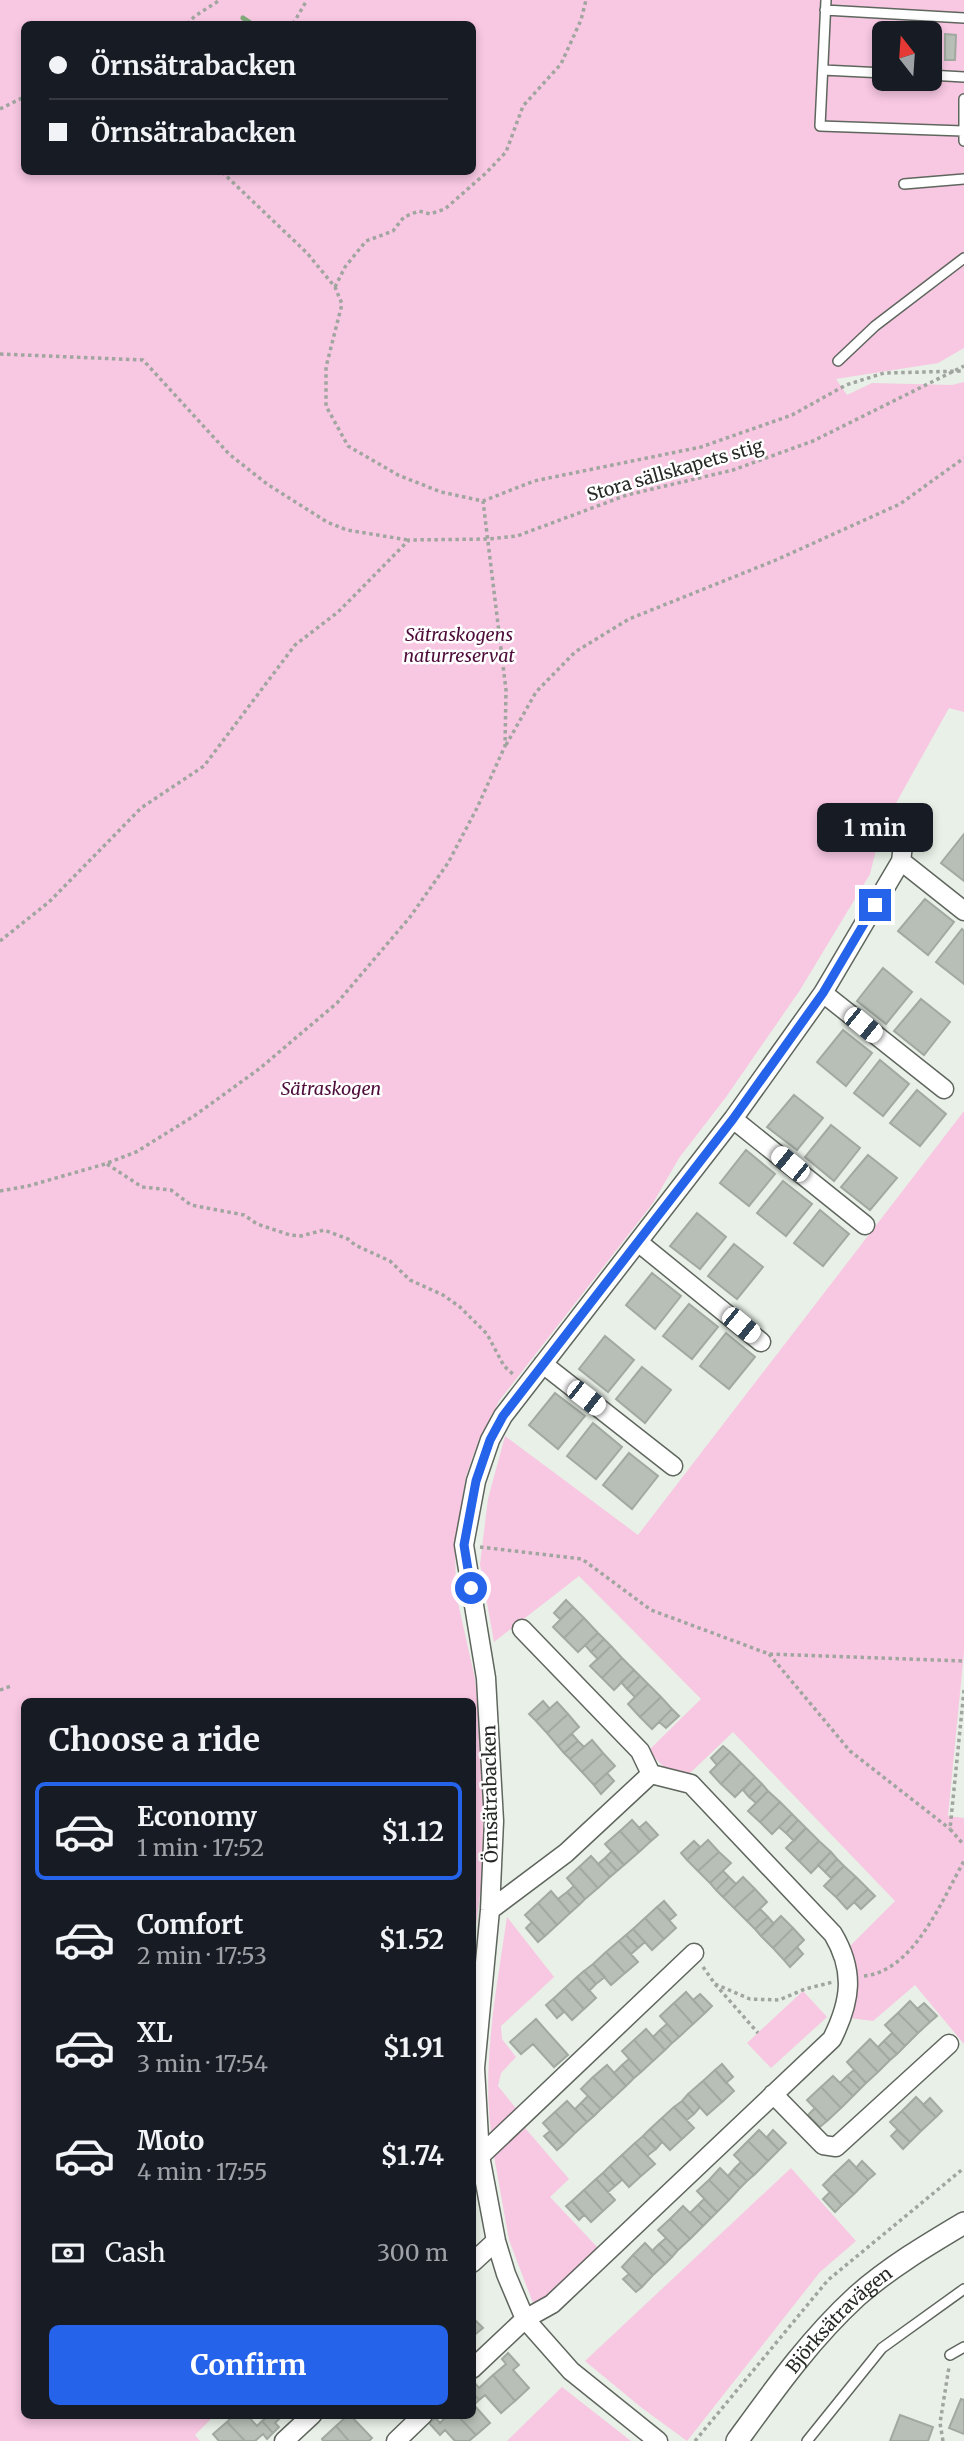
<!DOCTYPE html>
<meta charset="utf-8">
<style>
:root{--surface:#171b24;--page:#20242c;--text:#f1f3f6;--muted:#9ea1a6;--line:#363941;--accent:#2563eb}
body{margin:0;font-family:Merriweather,serif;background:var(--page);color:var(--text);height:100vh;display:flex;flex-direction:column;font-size:26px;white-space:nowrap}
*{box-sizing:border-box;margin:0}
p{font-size:23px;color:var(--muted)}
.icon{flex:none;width:38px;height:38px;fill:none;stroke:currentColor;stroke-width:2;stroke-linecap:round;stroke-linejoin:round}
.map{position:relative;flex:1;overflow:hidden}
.details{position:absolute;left:21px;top:1698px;width:455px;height:721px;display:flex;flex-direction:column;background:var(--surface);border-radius:10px;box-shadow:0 4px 10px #0003}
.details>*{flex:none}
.hud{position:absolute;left:21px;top:21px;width:455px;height:154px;border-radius:10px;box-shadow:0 4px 10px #0003;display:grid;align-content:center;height:154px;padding:0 28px;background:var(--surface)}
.needle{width:46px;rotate:343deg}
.tools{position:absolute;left:872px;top:21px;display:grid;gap:14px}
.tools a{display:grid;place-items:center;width:70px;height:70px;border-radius:10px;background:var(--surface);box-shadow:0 4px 10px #0003;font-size:35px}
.end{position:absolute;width:32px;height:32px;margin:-16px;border:9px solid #2563eb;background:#fff;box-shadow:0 0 0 4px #fff}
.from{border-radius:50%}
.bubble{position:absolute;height:49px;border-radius:10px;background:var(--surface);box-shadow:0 4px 10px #0003;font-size:23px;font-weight:700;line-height:49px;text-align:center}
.car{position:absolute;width:21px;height:42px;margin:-21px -10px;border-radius:9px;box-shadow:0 0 5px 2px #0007;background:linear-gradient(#fff 24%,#345 0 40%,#fff 0 76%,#345 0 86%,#fff 0)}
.hud b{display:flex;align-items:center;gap:24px;height:66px;font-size:26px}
.hud b+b{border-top:2px solid var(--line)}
.hud i{width:18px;height:18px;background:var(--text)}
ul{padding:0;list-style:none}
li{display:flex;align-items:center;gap:21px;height:98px;margin:0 14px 10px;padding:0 14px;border:4px solid transparent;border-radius:10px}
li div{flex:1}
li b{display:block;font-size:26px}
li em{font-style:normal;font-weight:700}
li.current{border-color:var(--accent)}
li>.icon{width:63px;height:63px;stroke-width:1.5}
h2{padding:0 28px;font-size:32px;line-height:84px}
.pay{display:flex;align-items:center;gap:18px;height:77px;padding:0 28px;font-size:26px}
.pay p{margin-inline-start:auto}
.action{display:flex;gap:14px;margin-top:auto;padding:14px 28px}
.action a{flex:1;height:80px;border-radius:10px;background:var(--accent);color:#fff;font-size:28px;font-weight:700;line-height:80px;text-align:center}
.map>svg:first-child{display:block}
.green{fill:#f8c7e2;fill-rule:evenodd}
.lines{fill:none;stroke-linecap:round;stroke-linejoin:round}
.stream{stroke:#80a97b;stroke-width:5}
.building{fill:#b7bfb6;stroke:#a1a9a0;stroke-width:2}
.service-casing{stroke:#5f665e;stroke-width:12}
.minor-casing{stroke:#5f665e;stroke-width:21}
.tertiary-casing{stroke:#5f665e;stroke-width:24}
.path{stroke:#a0a69f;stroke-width:3.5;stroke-dasharray:3.5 3.5;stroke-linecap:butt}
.service{stroke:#fff;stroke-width:9}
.minor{stroke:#fff;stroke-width:18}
.tertiary{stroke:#fff;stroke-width:21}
.route{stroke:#2563eb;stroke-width:9}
.labels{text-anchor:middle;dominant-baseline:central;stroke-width:5;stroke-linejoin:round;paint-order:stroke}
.street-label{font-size:18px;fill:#262926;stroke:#fff}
.park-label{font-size:18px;font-style:italic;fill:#4f0d3b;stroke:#fff}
</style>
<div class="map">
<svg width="964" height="2441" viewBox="0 0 964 2441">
<rect width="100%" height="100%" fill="#e8f0e7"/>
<path class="green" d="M0 0H964V348L938 363 836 379 847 395 872 383 952 385 964 382V712L949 708 881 830 870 874 800 990 726 1097 679 1158 653 1203 499 1401 479 1439 466 1476 455 1543 456 1594 475 1679 484 1771 482 1881 473 1946 472 1701H24V2415H215L195 2435 200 2441H0ZM24 24H472V172H24ZM884 33H929V79H884Z
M964 1111V1652L948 1816 964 1818V2044L915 1985 873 2021 850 2018 856 1990 850 1946 895 1901 733 1732 688 1775 664 1767 648 1751 701 1699 579 1576 494 1642 480 1564 488 1499 505 1436 638 1535Z
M507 1917 554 1977 501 2026 502 2039 516 2057 501 2073 498 2086 518 2111 496 2133 491 2132C482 2061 497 1987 507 1917Z
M803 1991 827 2017 771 2068 747 2043Z
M525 2128 569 2179 550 2197 599 2249 548 2299 533 2303 509 2240 494 2156Z
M791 2168 856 2241 820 2272 687 2441 642 2408 585 2361Z
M562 2387 631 2441H507Z"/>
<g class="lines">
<path class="stream" d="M243 18 252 24"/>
</g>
<path class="building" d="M945 34 956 35 955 60H945Z
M964 834V881L941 863Z
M925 899 954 922 928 955 898 931Z
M962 929 964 931V984L936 962Z
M883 968 912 992 886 1024 857 1001Z
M921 999 950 1022 924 1055 894 1031Z
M843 1030 872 1053 846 1086 817 1062Z
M880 1060 909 1084 883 1116 854 1093Z
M917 1090 946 1114 920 1146 890 1123Z
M794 1095 823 1118 797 1150 767 1127Z
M831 1125 860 1148 834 1181 805 1157Z
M746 1150 775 1174 749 1206 720 1183Z
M868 1155 897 1178 870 1210 841 1187Z
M783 1181 812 1204 786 1236 757 1213Z
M820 1210 849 1234 823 1266 794 1243Z
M697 1213 726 1237 700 1269 670 1246Z
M734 1244 763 1267 737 1299 708 1276Z
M652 1273 681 1296 655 1329 626 1305Z
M689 1304 718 1327 692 1359 663 1336Z
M726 1333 755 1357 729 1389 700 1366Z
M605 1336 634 1360 608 1392 579 1369Z
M642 1367 671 1390 645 1423 616 1399Z
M555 1393 585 1416 558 1449 529 1425Z
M593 1423 622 1447 596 1479 567 1456Z
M629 1453 658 1476 632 1509 603 1485Z
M566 1600 573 1607 560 1619 554 1613Z
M573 1607 584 1618 564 1638 553 1627Z
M584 1618 598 1633 578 1652 564 1638Z
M598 1633 604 1639 591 1652 585 1645Z
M604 1639 611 1646 598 1659 591 1652Z
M611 1646 622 1658 602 1678 590 1666Z
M622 1658 634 1670 614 1690 602 1678Z
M634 1670 640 1676 627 1689 621 1682Z
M640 1676 648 1684 635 1697 627 1689Z
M648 1684 661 1697 640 1717 628 1704Z
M661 1697 672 1709 652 1729 640 1717Z
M543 1701 550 1709 536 1721 529 1714Z
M557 1702 568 1714 547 1733 536 1721Z
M672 1709 679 1716 666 1728 659 1722Z
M568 1714 579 1727 558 1746 547 1733Z
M572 1734 578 1741 564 1753 558 1746Z
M592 1740 603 1753 582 1772 570 1759Z
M578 1741 584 1747 570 1759 564 1753Z
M723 1746 730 1752 717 1765 711 1758Z
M730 1752 741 1763 721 1784 710 1772Z
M603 1753 615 1766 594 1785 582 1772Z
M741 1763 755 1777 735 1797 721 1784Z
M607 1773 614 1781 601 1794 594 1785Z
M755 1777 762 1784 749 1797 743 1790Z
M762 1784 768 1791 756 1803 749 1797Z
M768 1791 780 1802 760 1822 748 1811Z
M780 1802 792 1814 772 1834 760 1822Z
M792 1814 798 1820 786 1833 779 1827Z
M632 1820 651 1841 639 1852 620 1831Z
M798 1820 806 1828 794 1841 786 1833Z
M646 1822 658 1835 651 1841 639 1828Z
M806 1828 819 1841 799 1861 786 1848Z
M620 1831 639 1852 624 1865 605 1844Z
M708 1840 719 1852 698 1871 687 1860Z
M694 1841 700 1847 687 1860 681 1853Z
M819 1841 831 1852 811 1873 799 1861Z
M612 1851 624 1865 617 1871 605 1858Z
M719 1852 731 1863 710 1883 698 1871Z
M831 1852 837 1859 825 1872 818 1865Z
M591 1856 610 1877 598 1888 579 1867Z
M605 1858 617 1871 610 1877 598 1864Z
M837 1859 844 1866 831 1878 825 1872Z
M844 1866 856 1877 836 1897 824 1886Z
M579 1867 598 1888 585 1899 567 1878Z
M723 1871 729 1877 716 1890 710 1883Z
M729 1877 736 1884 723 1897 716 1890Z
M743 1877 755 1889 734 1908 723 1897Z
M856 1877 868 1889 847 1909 836 1897Z
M574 1886 585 1899 579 1905 567 1892Z
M755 1889 767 1902 747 1921 734 1908Z
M868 1889 875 1896 861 1909 854 1902Z
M551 1891 570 1913 557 1925 538 1903Z
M567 1892 579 1905 570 1913 558 1899Z
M664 1901 676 1915 670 1920 657 1907Z
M538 1903 557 1925 545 1936 525 1915Z
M657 1907 676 1928 664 1939 645 1918Z
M760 1909 768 1917 755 1929 747 1921Z
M781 1916 793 1928 773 1948 761 1936Z
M768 1917 774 1924 761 1936 755 1929Z
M645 1918 664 1939 652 1950 633 1929Z
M532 1922 545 1936 538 1942 526 1928Z
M793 1928 804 1940 784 1960 773 1948Z
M633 1929 645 1942 638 1948 626 1935Z
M626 1935 638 1948 631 1954 619 1941Z
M619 1941 638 1962 625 1973 606 1952Z
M797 1947 803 1954 790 1967 784 1960Z
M606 1952 625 1973 611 1985 593 1964Z
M593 1964 605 1977 596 1984 584 1971Z
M584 1971 596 1984 589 1991 577 1977Z
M577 1977 596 1998 584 2009 565 1988Z
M565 1988 584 2009 572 2020 553 1999Z
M686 1992 705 2013 693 2024 674 2003Z
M700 1994 712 2006 705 2013 693 2000Z
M553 1999 564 2012 557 2018 546 2005Z
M910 2001 930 2022 918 2033 898 2013Z
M674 2003 693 2024 679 2037 660 2016Z
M924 2003 937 2016 930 2022 917 2009Z
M898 2013 918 2033 905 2046 885 2025Z
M536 2019 568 2055 554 2067 533 2044 521 2054 510 2042Z
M667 2024 679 2037 672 2043 660 2030Z
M646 2029 665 2050 653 2061 634 2040Z
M660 2030 672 2043 665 2050 653 2037Z
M892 2033 905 2046 897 2054 884 2041Z
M870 2039 890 2060 878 2072 858 2051Z
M634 2040 653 2061 641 2072 622 2051Z
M884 2041 897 2054 890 2060 878 2047Z
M858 2051 878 2072 866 2083 847 2062Z
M629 2059 641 2072 634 2078 622 2065Z
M722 2064 733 2077 726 2083 715 2070Z
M607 2065 626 2086 613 2098 593 2077Z
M622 2065 634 2078 626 2086 614 2073Z
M715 2070 734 2091 722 2102 703 2081Z
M854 2070 866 2083 860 2089 847 2076Z
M833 2076 853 2096 841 2108 821 2087Z
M847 2076 860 2089 853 2096 840 2083Z
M593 2077 613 2098 601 2109 581 2089Z
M703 2081 722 2102 707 2115 688 2094Z
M821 2087 841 2108 827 2121 807 2100Z
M688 2094 700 2107 694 2114 682 2101Z
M588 2096 601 2109 594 2116 581 2103Z
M916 2097 936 2117 921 2131 902 2111Z
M930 2098 942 2111 936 2117 923 2105Z
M567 2101 587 2122 575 2133 555 2112Z
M682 2101 694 2114 687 2120 674 2107Z
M581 2103 594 2116 587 2122 575 2109Z
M674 2107 694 2128 682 2139 662 2118Z
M815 2108 827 2121 820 2127 808 2115Z
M902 2111 921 2131 910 2142 890 2122Z
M555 2112 575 2133 563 2145 543 2123Z
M662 2118 682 2139 670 2150 650 2129Z
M650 2129 662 2142 656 2149 643 2136Z
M759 2130 779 2150 768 2161 748 2141Z
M773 2130 786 2143 779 2150 767 2137Z
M897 2130 910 2142 903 2149 891 2136Z
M550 2131 563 2145 557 2150 544 2136Z
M643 2136 656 2149 647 2156 635 2143Z
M748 2141 768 2161 754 2175 734 2155Z
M635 2143 655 2164 641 2176 622 2155Z
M622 2155 641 2176 629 2187 610 2166Z
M849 2160 868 2180 854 2194 834 2174Z
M862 2161 875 2174 868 2180 856 2168Z
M741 2162 754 2175 747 2181 734 2169Z
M610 2166 622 2180 615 2186 603 2173Z
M720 2168 740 2188 729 2200 709 2180Z
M734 2169 747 2181 740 2188 728 2176Z
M603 2173 615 2186 608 2192 596 2179Z
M834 2174 854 2194 842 2205 823 2185Z
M596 2179 615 2200 603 2211 584 2190Z
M709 2180 729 2200 717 2212 697 2191Z
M584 2190 603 2211 591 2222 572 2201Z
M830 2192 842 2205 835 2212 823 2199Z
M704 2199 717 2212 711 2218 698 2205Z
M572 2201 584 2215 579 2220 566 2206Z
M698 2205 711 2218 703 2226 690 2213Z
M683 2206 703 2226 690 2239 670 2219Z
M670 2219 690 2239 678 2250 658 2230Z
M666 2238 678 2250 672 2257 659 2244Z
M645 2243 665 2264 653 2275 633 2255Z
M659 2244 672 2257 665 2264 652 2251Z
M633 2255 653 2275 642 2287 622 2267Z
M629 2274 642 2287 636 2292 623 2279Z
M472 2317 483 2328 472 2337Z
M508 2353 519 2365 513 2370 529 2388 515 2401 493 2375 506 2364 502 2359Z
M493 2375 515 2401 501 2413 485 2395 479 2400 472 2392V2385L475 2383 479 2388Z
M472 2392 479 2400 474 2405 490 2423 476 2435 457 2415H472Z
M961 2399 964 2400V2434L949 2428Z
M234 2415H247L257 2426 262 2421 273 2433 267 2439 263 2434 255 2441H245L227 2422Z
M266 2415H283L275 2423 279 2427 273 2433 262 2421 268 2417Z
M348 2415H350L372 2438 369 2441H349L336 2426Z
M448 2415H457L476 2435 469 2441H455L445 2430 440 2435 429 2423 436 2418 440 2423Z
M900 2415 933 2427 928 2441H890Z
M227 2422 245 2441H219L213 2434Z
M336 2426 349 2441H323L322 2439Z"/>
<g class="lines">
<g class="service-casing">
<path id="service" d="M826 0 820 126 963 131
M825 10 964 18
M823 70 884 73
M929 75 964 77
M964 99V141
M904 184 964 179
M838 361 875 326 964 258
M950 2355 964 2347
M807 2441 882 2348 964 2289"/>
</g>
<g class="minor-casing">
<path id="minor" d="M901 861 964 911
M823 993 944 1089
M733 1119 865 1225
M638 1242 761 1342
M543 1364 673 1466
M522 1629 640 1751 651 1774
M773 2094 823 2145 836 2147 949 2044
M475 2161 694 1953
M472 2263 496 2241
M472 2369 525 2319 552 2304 832 2039C851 2001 855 1971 833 1934L691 1784 651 1774 566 1853 490 1910
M284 2441 312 2415
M396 2441 423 2415
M658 2441 571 2371 525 2319 506 2274 496 2241 480 2156 475 2068 490 1910 494 1821 486 1678 464 1545 476 1481 490 1440 503 1416 733 1119 823 993 901 861 904 838"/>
</g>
<g class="tertiary-casing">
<g id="tertiary">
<path id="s1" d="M737 2441C774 2390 810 2339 857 2296 890 2267 927 2245 964 2223"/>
</g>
</g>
<path class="path" d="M187 24 195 16 220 0
M293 24 307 0
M0 109 24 97
M222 172 307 253 335 287 342 304 326 367V406L348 446 398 475 441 492 483 501 534 481 701 447 792 415 846 385 884 373 964 371
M335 287 345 267 366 241 393 231 404 217 419 211 430 214 445 209 486 173 506 152 523 106 561 64 581 20 586 0
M0 354 143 360 229 454 267 484 327 522 347 530 408 540
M506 745 536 692 575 652 629 619 776 560 900 504 964 458
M0 941 49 902 141 808 204 766 295 645 338 612 409 540 489 539 517 536 627 495 733 470 813 441 964 366
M107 1164 142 1187 171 1190 191 1205 244 1215 257 1224 290 1235 301 1236 324 1230 348 1239 355 1245 390 1261 410 1280 443 1295 460 1307 487 1334 504 1366 514 1375
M0 1191 28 1186 105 1164 136 1152 194 1116 259 1069 337 1003 410 917 448 863 477 808 505 746 506 690 483 501
M480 1547 582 1559 651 1610 769 1654 964 1661
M769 1654 850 1751 950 1829
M0 1690 11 1686
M964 1690 950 1829 964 1845
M703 1967 715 1984 758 2033
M864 1976C914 1971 942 1900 964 1861
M715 1984 750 1999 779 2000 805 1989 833 1982
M695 2441 828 2280 964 2168
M943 2441 940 2423 949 2367"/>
<use href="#service" class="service"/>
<use href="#minor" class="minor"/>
<use href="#tertiary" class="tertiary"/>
</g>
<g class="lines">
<path class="route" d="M471 1588 464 1545 476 1481 490 1440 503 1416 733 1119 823 993 875 905"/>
</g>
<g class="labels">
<g class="street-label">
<text transform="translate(675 470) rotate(-16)">Stora sällskapets stig</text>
<text transform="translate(490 1794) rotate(-91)">Örnsätrabacken</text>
<text stroke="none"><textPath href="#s1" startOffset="159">Björksätravägen</textPath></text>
</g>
<g class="park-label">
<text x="459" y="634">Sätraskogens<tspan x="459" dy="21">naturreservat</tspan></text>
<text x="331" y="1088">Sätraskogen</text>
</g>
</g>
</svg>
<div class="tools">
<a><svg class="needle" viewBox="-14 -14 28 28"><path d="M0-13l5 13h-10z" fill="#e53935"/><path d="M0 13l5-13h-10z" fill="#9ea1a6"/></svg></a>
</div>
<i class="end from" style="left:471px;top:1588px"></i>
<i class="end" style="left:875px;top:905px"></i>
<div class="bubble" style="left:817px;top:803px;width:116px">1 min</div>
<i class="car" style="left:863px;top:1025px;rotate:129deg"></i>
<i class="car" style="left:790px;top:1164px;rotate:309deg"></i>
<i class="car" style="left:741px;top:1325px;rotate:129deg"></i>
<i class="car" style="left:586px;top:1398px;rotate:128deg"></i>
<div class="hud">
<b><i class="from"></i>Örnsätrabacken</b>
<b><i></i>Örnsätrabacken</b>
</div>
<section class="details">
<h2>Choose a ride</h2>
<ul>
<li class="current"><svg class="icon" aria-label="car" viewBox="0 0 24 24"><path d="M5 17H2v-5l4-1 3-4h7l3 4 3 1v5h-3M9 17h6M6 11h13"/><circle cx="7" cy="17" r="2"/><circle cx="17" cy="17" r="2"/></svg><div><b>Economy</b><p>1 min · 17:52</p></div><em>$1.12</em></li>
<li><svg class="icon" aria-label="car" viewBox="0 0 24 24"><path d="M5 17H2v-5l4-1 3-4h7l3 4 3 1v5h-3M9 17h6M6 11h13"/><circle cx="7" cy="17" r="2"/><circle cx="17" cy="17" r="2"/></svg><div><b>Comfort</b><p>2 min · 17:53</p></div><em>$1.52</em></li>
<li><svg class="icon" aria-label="car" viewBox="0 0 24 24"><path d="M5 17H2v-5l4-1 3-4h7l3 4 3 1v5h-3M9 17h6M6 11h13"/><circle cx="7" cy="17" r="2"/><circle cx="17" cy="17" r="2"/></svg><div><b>XL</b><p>3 min · 17:54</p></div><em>$1.91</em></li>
<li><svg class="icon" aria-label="car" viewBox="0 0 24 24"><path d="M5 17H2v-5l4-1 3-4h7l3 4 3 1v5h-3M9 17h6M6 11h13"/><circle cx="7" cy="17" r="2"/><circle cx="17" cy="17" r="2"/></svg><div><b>Moto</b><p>4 min · 17:55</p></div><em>$1.74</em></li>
</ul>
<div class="pay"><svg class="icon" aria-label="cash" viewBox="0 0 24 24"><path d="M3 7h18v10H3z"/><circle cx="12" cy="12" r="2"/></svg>Cash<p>300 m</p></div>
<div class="action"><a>Confirm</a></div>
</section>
</div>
